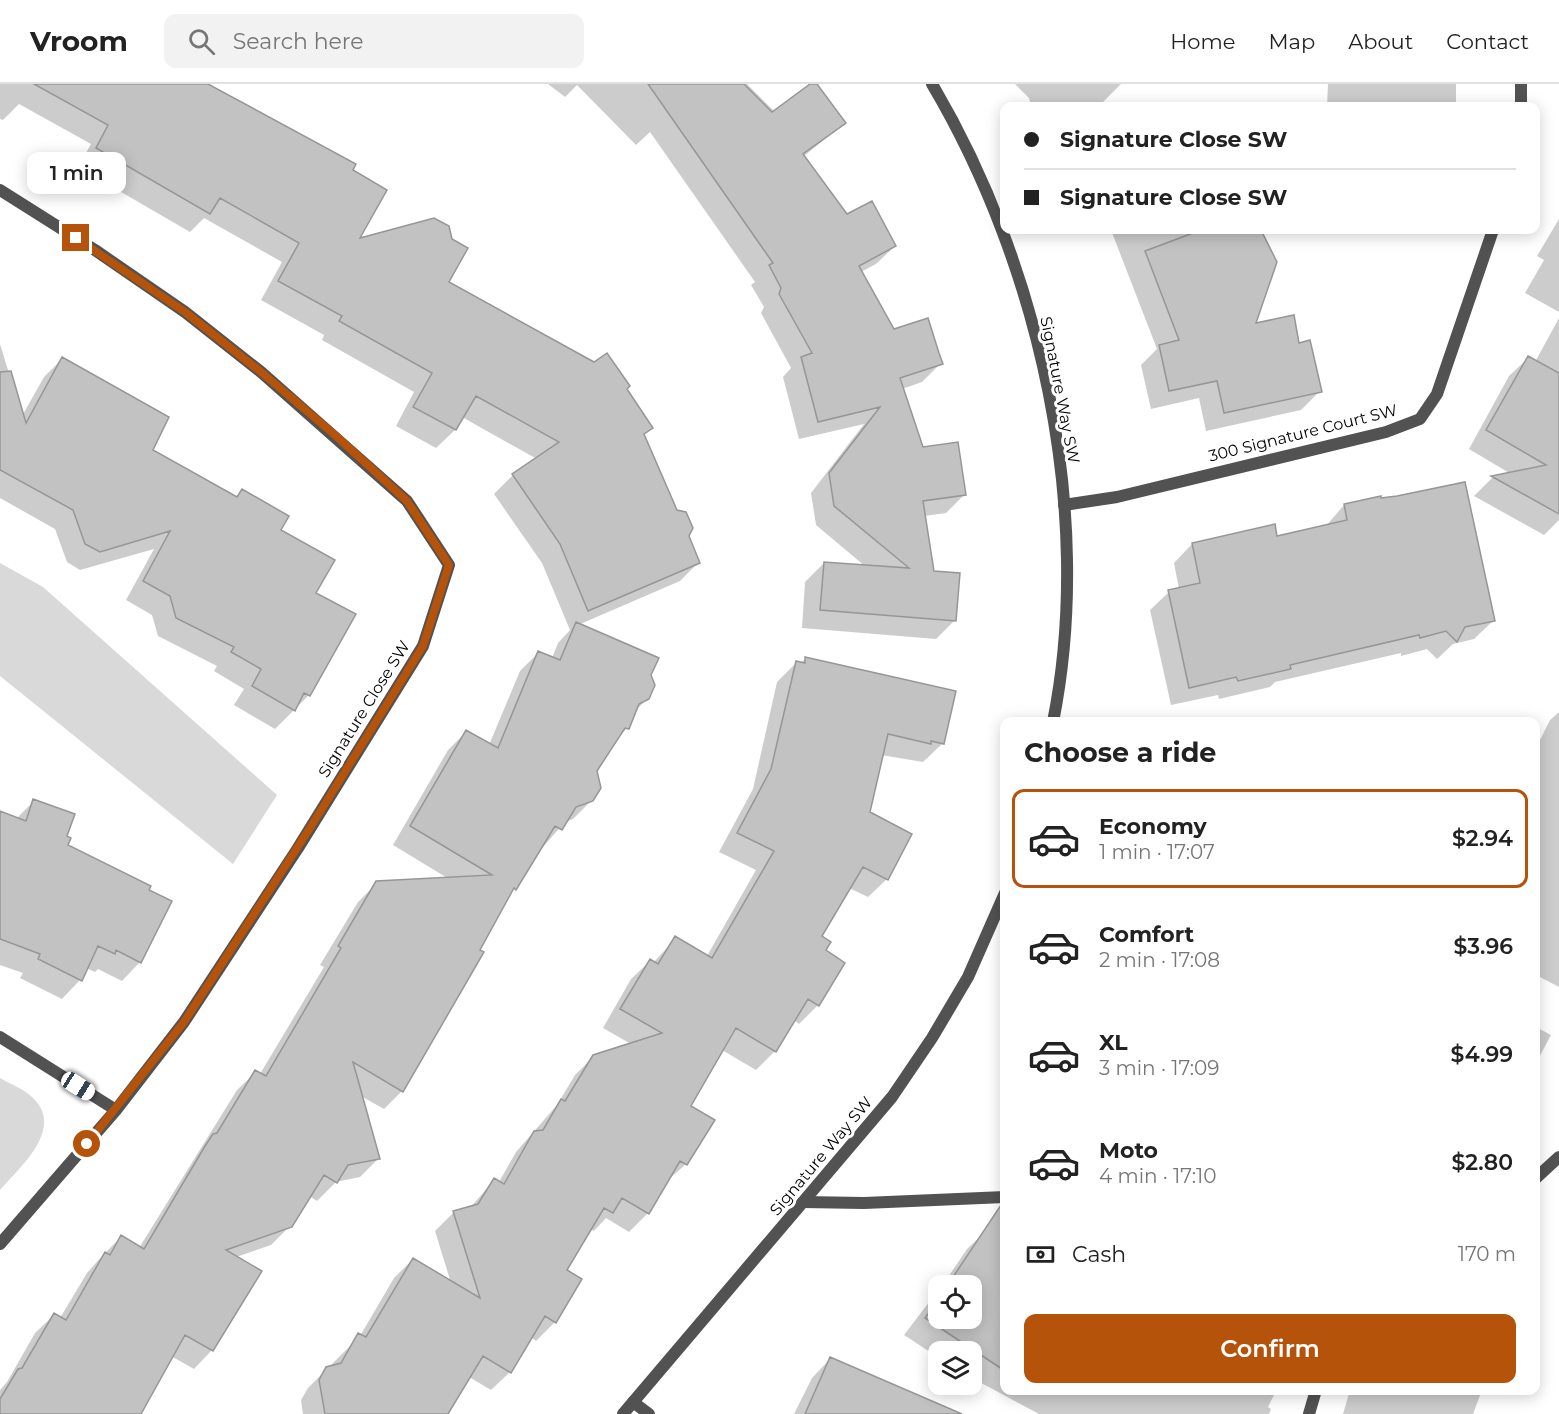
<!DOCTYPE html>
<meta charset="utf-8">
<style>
:root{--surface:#fff;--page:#f2f2f2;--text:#222;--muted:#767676;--line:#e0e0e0;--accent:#b45309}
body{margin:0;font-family:Montserrat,sans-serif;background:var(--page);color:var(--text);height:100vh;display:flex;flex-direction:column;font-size:22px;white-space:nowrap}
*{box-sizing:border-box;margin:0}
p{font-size:20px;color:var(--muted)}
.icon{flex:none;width:33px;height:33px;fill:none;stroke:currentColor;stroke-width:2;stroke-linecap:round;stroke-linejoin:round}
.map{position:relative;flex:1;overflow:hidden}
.panel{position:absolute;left:1000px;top:633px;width:540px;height:678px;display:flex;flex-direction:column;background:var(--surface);border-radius:12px;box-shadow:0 3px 15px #0003}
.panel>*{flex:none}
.guide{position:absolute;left:1000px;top:18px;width:540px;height:132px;border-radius:12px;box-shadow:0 3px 15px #0003;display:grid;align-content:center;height:132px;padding:0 24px;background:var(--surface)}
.tools{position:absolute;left:928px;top:1191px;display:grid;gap:12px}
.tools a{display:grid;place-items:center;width:54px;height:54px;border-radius:12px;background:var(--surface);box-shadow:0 3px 15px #0003;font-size:30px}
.end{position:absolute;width:27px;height:27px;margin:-14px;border:8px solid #b45309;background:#fff;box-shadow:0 0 0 3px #fff}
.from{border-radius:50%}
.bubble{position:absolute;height:42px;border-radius:12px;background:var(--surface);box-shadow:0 3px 15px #0003;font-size:20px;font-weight:600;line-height:42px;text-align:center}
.car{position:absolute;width:18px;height:36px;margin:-18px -9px;border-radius:8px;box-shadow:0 0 4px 2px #0007;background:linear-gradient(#fff 24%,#345 0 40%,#fff 0 76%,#345 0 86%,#fff 0)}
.guide b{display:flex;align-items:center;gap:21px;height:57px;font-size:22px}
.guide b+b{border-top:2px solid var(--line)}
.guide i{width:15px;height:15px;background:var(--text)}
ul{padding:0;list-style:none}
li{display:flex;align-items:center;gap:18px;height:99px;margin:0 12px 9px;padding:0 12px;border:3px solid transparent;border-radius:12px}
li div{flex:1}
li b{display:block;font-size:22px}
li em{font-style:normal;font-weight:600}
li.on{border-color:var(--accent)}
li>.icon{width:54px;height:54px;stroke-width:1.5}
h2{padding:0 24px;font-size:27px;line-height:72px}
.pay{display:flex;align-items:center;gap:15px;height:66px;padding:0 24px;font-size:22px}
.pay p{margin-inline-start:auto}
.button{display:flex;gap:12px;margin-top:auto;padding:12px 24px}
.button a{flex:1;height:69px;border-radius:12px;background:var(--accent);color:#fff;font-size:24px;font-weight:600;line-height:69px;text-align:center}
header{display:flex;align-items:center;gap:36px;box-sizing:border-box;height:84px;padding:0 30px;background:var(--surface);border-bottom:2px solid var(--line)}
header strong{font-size:28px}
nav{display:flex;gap:33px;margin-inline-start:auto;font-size:21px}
.search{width:420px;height:54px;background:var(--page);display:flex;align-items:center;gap:15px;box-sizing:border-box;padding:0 21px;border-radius:12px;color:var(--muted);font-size:22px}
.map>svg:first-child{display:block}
.green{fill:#d9d9d9}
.shadow{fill:#0003}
.building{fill:#c2c2c2;stroke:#969696;stroke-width:1.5}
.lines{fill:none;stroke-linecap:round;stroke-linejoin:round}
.service{stroke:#525252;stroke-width:12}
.minor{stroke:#525252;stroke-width:12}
.route{stroke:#b45309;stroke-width:8}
.labels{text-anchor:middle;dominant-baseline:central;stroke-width:6;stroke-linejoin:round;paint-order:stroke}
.street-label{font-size:16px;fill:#000;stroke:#fff}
</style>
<header>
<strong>Vroom</strong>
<div class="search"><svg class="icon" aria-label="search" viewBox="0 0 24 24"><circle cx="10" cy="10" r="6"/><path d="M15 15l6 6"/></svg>Search here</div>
<nav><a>Home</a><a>Map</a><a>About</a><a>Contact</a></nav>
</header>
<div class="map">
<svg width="1559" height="1330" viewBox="0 0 1559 1330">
<rect width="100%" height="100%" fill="#fff"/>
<path class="green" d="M0 479 43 503 277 711 233 780 0 592Z
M0 994C10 1000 24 1005 32 1013 66 1044 20 1083 0 1106Z"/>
<path class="shadow" d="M0 0H205L351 86 357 157 447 198 625 305 651 343 643 351 699 478 680 497 578 541 650 591 648 614 635 627 627 644 615 657 596 687 592 716 573 735 565 738 542 764 508 812 402 1007 384 1025 361 1012 378 1075 360 1093 336 1098 317 1117 309 1112 290 1142 271 1161 236 1173 212 1266 194 1285 171 1272 129 1330H0V1306L7 1298 35 1249 54 1231 60 1234 87 1189 102 1172 121 1153 139 1164 237 1006 256 988 260 990 324 883 320 881 358 818 377 799 449 795 393 761 448 666 466 648 489 661 520 587 538 569 552 574 558 559 570 546 542 479 494 410 513 391 537 375 462 333 455 346 436 364 396 342 414 308 322 256 324 251 261 216 282 178 204 134 190 148 78 83 91 60 19 20 3 36 0 35Z
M548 0H747L775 28 815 0 844 39 803 73 846 132 895 162 876 180 861 188 893 247 941 279 922 298 902 305 922 365 965 410 946 429 924 432 933 488 955 536 936 555 802 544 805 498 824 479 866 483 816 441 811 409 864 340 799 355 783 293 791 284 761 229 764 223 751 201 755 198 650 48 636 61 577 1 565 13Z
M1015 0H1121L1099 22H1031L1029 14Z
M1328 0H1456V22H1327Z
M1559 135V228L1525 209 1544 176 1537 172Z
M1111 146H1259L1275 178 1254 241 1297 261 1320 307 1301 326 1206 347 1199 314 1151 325 1141 281 1157 265Z
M1559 234V436L1544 451 1474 412 1492 394 1511 390 1469 365 1509 292 1528 274 1535 278Z
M0 260 22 332 44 293 63 274 151 367 236 414 242 407 279 447 314 510 354 530 309 611 275 645 234 621 244 605 214 587 217 582 158 552 152 531 126 516 154 465 80 486 67 478 55 445 0 414Z
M1344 421 1493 537 1474 555 1453 560 1437 575 1427 565 1401 572V569L1275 598 1270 603 1219 615 1218 611 1171 621 1150 526 1169 508 1179 505 1174 479 1192 460 1276 453 1326 442Z
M806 574 954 608 942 660 923 678 881 671 868 729 887 795 868 813 849 804 820 853 824 867 818 921 799 940 794 936 775 967 756 986 722 966 689 1023 686 1080 666 1098 648 1129 629 1148 606 1134 594 1147 590 1145 565 1186 555 1238 536 1257 531 1253 510 1288 491 1306 469 1293 446 1330H303L301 1316 308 1304 360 1252 394 1194 413 1175 451 1199 435 1147 454 1128 470 1124 494 1096 499 1098 516 1068 557 1021 575 991 594 972 631 960 603 944 631 895 650 877 653 879 676 854 707 872 756 786 719 768 753 705 777 598 796 579 800 580Z
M1559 628V903L1536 891V664L1550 636Z
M34 717 65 753 66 762 140 878 122 897 98 885 95 888 86 884 80 896 62 915 20 894 23 889 0 881V729L16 735Z
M1536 943 1551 951 1536 979Z
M986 1147 1005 1160V1306H1270L1275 1309 1268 1323 1271 1325 1269 1330H1039L972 1294V1268H939V1274L904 1251 939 1205V1234H972V1202H942L967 1165Z
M830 1275 907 1306 951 1330H794L812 1294Z
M1350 1306H1482L1473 1330H1343Z"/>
<path class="building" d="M34 0H208L356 80 353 86 387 106 360 154 434 134 449 142 452 155 468 164 449 198 594 278 607 269 630 302 627 305 653 344 644 350 677 426 686 428 693 444 689 452 700 479 588 527 560 460 512 390 559 358 476 312 456 346 413 323 432 289 339 237 342 232 278 197 299 159 220 114 210 130 96 64 108 41Z
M648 0H744L772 28 810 0H817L846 39 803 70 847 130 872 117 896 162 859 182 894 245 928 234 939 269 943 280 900 294 923 363 958 358 966 411 923 417 934 487 960 489 956 537 820 526 824 478 909 484 834 422 829 389 880 323 818 338 801 273 812 269 779 210 781 204 769 181 773 179Z
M1201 146H1261L1277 178 1256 239 1294 231 1299 259 1310 256 1322 308 1224 329 1217 297 1169 307 1159 261 1179 256 1145 167Z
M1528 272 1559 289V430L1491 392 1546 381 1486 346Z
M62 273 169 333 153 366 237 413 242 405 289 432 281 446 335 476 316 509 356 530 310 612 304 609 295 627 252 602 261 585 231 568 234 563 176 534 170 512 143 497 170 447 100 468 85 460 73 426 0 386V288L11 287 26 339Z
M1465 398 1495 537 1465 543 1457 558 1446 547 1420 554 1419 551 1290 581 1291 585 1238 597 1236 593 1189 604 1168 506 1200 499 1192 459 1275 440 1277 452 1347 436 1344 420 1381 412V414L1397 412Z
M576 538 659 574 651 591 655 601 649 615 639 620 629 645 625 644 597 687 601 704 593 717 576 723 562 746 555 742 516 806 514 804 480 866 484 868 403 1008 353 978 380 1075 348 1081 337 1099 324 1091 292 1143 226 1166 262 1187 213 1267 185 1251 141 1330H0V1315L18 1285 22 1284 54 1229 66 1236 105 1168 110 1171 121 1151 144 1165 205 1062 213 1050 217 1049 255 986 266 992 341 864 338 862 376 797 492 791 410 742 466 646 498 664 538 567 560 576Z
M805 573 956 607 944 660 931 657V660L888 650 870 728 912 750 888 796 863 783 822 852 831 858 826 866 845 879 819 922 808 915 776 968 736 944 691 1022 715 1036 687 1081 680 1077 649 1130 622 1114 613 1129 604 1124 567 1186 582 1195 556 1239 545 1232 511 1289 483 1272 448 1330H325L319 1296 326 1283 341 1279 358 1249 366 1253 413 1174 480 1214 453 1127 478 1120 494 1094 504 1100 534 1047 543 1046 561 1015 565 1017 593 971 662 949 620 925 650 875 658 880 675 852 712 874 774 767 737 749 771 685 796 577 805 579Z
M33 715 75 730 67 752 71 754 68 761 151 802 149 806 172 817 141 879 116 866 115 870 98 862 82 897 38 875 40 870 0 855V727L26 737Z
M1001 1121H1005V1287L925 1234 939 1214V1234H972V1202H947Z
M830 1273 962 1330H805Z"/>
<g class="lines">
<path class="service" d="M1521 0V22
M1064 421 1117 413 1386 348 1420 335 1437 310 1493 146
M1536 1094 1559 1073
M803 1118 864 1119 1005 1113
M633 1318 649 1330
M1309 1330 1316 1306"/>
<path class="minor" d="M932 0C1040 182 1095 429 1053 638
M0 106 95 166 185 228 261 288 407 417 449 481 423 562 298 764 184 938 116 1026 0 1160
M0 953 116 1026
M623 1330 892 1013 932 954 968 893 1005 809"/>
</g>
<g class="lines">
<path class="route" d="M76 154 185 228 261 288 335 351 407 417 449 481 423 562 310 744 184 938 87 1060"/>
</g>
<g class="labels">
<g class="street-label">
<text transform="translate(1060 306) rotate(79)">Signature Way SW</text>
<text transform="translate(1303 349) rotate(-14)">300 Signature Court SW</text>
<text transform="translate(364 625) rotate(-58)">Signature Close SW</text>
<text transform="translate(821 1072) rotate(-50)">Signature Way SW</text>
</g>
</g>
</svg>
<div class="tools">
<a><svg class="icon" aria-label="locate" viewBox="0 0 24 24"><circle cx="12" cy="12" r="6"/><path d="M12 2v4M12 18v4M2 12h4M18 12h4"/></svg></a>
<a><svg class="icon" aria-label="layers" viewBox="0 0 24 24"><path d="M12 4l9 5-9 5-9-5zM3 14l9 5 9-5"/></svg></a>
</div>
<i class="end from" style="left:87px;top:1060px"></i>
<i class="end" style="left:76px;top:154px"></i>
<div class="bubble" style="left:27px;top:68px;width:99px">1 min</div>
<i class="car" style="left:78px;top:1002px;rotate:122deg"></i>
<div class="guide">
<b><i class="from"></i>Signature Close SW</b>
<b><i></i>Signature Close SW</b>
</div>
<section class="panel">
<h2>Choose a ride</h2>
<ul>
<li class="on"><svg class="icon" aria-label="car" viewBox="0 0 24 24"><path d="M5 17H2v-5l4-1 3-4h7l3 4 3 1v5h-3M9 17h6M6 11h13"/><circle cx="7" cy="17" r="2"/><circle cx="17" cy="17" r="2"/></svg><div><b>Economy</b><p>1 min · 17:07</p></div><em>$2.94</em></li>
<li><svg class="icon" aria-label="car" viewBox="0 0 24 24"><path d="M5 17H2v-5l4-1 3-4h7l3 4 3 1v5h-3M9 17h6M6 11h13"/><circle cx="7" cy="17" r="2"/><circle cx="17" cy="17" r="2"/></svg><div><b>Comfort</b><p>2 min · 17:08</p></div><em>$3.96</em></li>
<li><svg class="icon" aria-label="car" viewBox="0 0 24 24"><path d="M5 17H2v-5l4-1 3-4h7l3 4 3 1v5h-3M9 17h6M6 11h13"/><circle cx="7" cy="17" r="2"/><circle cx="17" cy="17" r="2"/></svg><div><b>XL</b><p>3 min · 17:09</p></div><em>$4.99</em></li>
<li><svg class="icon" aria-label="car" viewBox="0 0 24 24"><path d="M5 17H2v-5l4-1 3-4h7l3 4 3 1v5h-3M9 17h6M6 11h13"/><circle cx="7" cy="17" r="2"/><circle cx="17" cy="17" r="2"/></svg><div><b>Moto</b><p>4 min · 17:10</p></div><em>$2.80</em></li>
</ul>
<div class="pay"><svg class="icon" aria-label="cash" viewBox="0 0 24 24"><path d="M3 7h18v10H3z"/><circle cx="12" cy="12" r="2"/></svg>Cash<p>170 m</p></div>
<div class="button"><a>Confirm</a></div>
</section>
</div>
